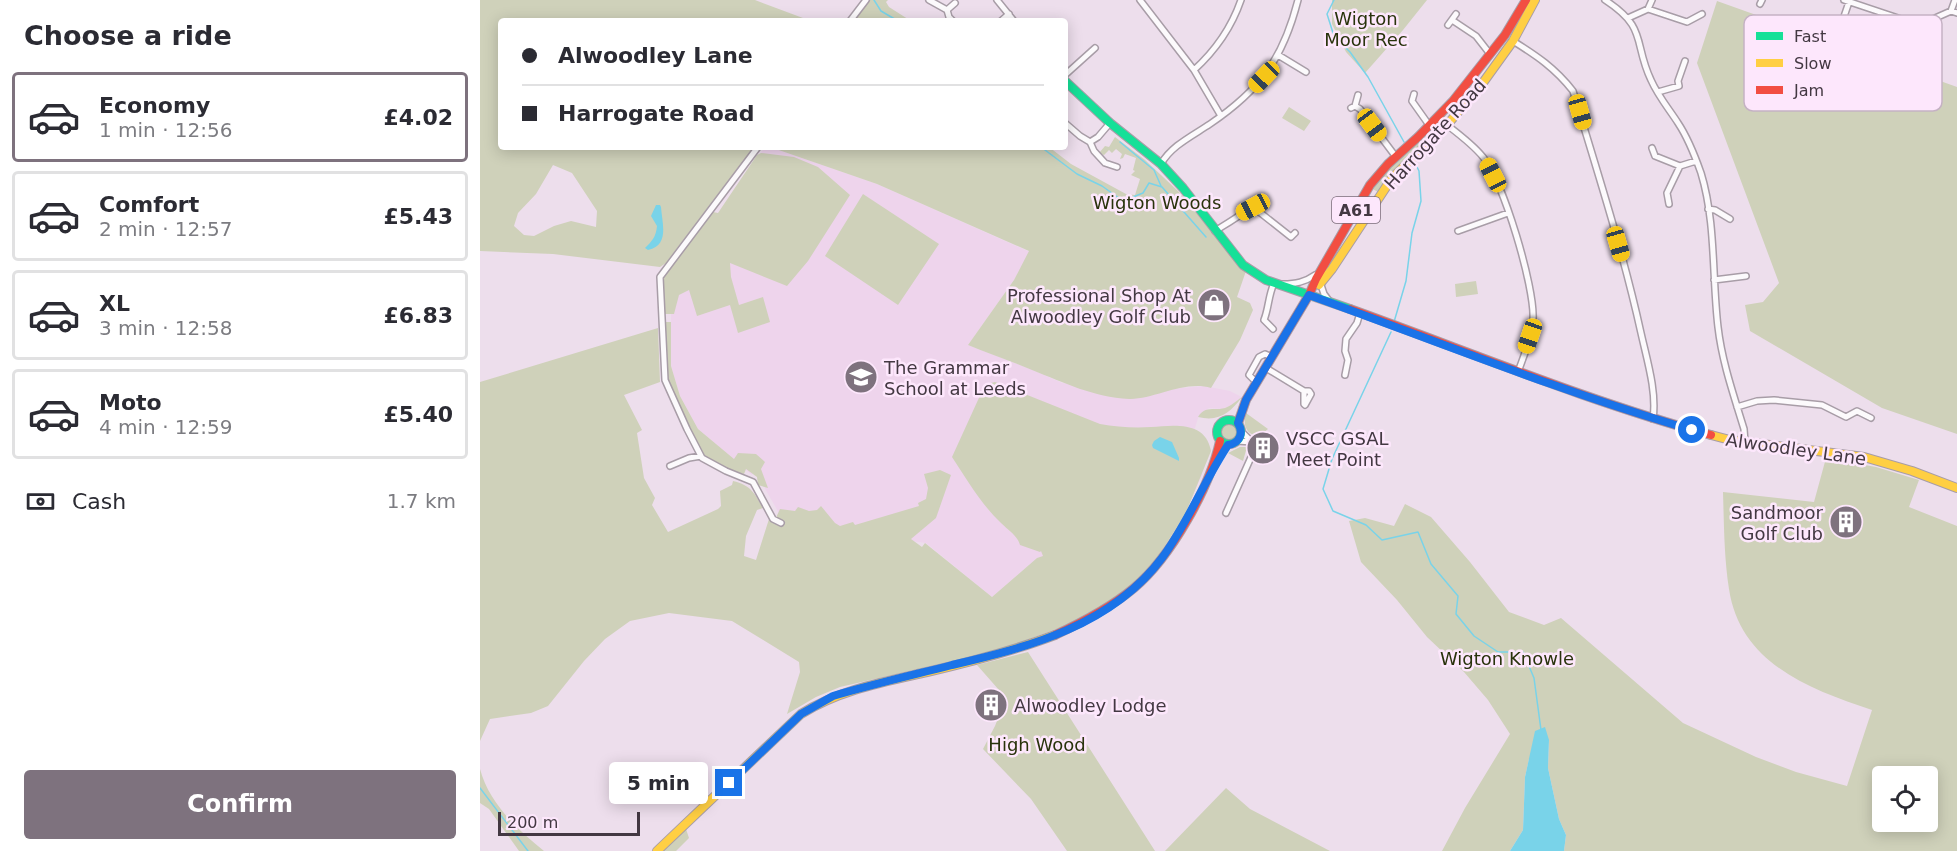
<!DOCTYPE html>
<meta charset="utf-8">
<style>
:root{--surface:#fff;--page:#f7f7f7;--text:#2b2b33;--muted:#7c7c81;--line:#e1e1e2;--accent:#7e727e}
body{margin:0;font-family:"DejaVu Sans",sans-serif;background:var(--page);color:var(--text);height:100vh;display:flex;flex-direction:column;font-size:22px;white-space:nowrap}
*{box-sizing:border-box;margin:0}
p{font-size:20px;color:var(--muted)}
.icon{flex:none;width:33px;height:33px;fill:none;stroke:currentColor;stroke-width:2;stroke-linecap:round;stroke-linejoin:round}
.map{position:relative;flex:1;overflow:hidden}
.sheet{display:flex;flex-direction:column;background:var(--surface);width:480px}
.sheet>*{flex:none}
.guide{position:absolute;left:18px;top:18px;width:570px;height:132px;border-radius:6px;box-shadow:0 3px 15px #0003;display:grid;align-content:center;height:132px;padding:0 24px;background:var(--surface)}
.fabs{position:absolute;left:1392px;top:766px;display:grid;gap:12px}
.fabs a{display:grid;place-items:center;width:66px;height:66px;border-radius:6px;background:var(--surface);box-shadow:0 3px 15px #0003;font-size:30px}
.scale{position:absolute;left:18px;bottom:15px;width:142px;box-sizing:border-box;padding-left:6px;border:3px solid #433842;border-top:0;font-size:16px;line-height:21px;white-space:nowrap;color:#433842;-webkit-text-stroke:4px #fde7fc;paint-order:stroke}
.end{position:absolute;width:27px;height:27px;margin:-14px;border:8px solid #1a73e8;background:#fff;box-shadow:0 0 0 3px #fff}
.from{border-radius:50%}
.bubble{position:absolute;height:42px;border-radius:6px;background:var(--surface);box-shadow:0 3px 15px #0003;font-size:20px;font-weight:700;line-height:42px;text-align:center}
.car{position:absolute;width:18px;height:36px;margin:-18px -9px;border-radius:8px;box-shadow:0 0 4px 2px #0007;background:linear-gradient(#f5c518 24%,#345 0 40%,#f5c518 0 76%,#345 0 86%,#f5c518 0)}
.guide b{display:flex;align-items:center;gap:21px;height:57px;font-size:22px}
.guide b+b{border-top:2px solid var(--line)}
.guide i{width:15px;height:15px;background:var(--text)}
ul{padding:0;list-style:none}
li{display:flex;align-items:center;gap:18px;height:90px;margin:0 12px 9px;padding:0 12px;border:3px solid var(--line);border-radius:6px}
li div{flex:1}
li b{display:block;font-size:22px}
li em{font-style:normal;font-weight:700}
li.on{border-color:var(--accent)}
li>.icon{width:54px;height:54px;stroke-width:1.5}
h2{padding:0 24px;font-size:27px;line-height:72px}
.pay{display:flex;align-items:center;gap:15px;height:66px;padding:0 24px;font-size:22px}
.pay p{margin-inline-start:auto}
.cta{display:flex;gap:12px;margin-top:auto;padding:12px 24px}
.cta a{flex:1;height:69px;border-radius:6px;background:var(--accent);color:#fff;font-size:24px;font-weight:700;line-height:69px;text-align:center}
main{display:flex;flex:1;min-height:0}
.map>svg:first-child{display:block}
.built{fill:#eed4ec}
.green{fill:#cfd1ba;fill-rule:evenodd}
.water{fill:#79d3e9}
.lines{fill:none;stroke-linecap:round;stroke-linejoin:round}
.stream{stroke:#79d3e9;stroke-width:1.5}
.street-casing{stroke:#a89da7;stroke-width:8}
.fast-casing{stroke:#a89da7;stroke-width:10}
.slow-casing{stroke:#a89da7;stroke-width:10}
.jam-casing{stroke:#a89da7;stroke-width:10}
.street{stroke:#fcfafc;stroke-width:5}
.fast{stroke:#16e098;stroke-width:8}
.slow{stroke:#ffcf43;stroke-width:8}
.jam{stroke:#f24e42;stroke-width:8}
.route{stroke:#1a73e8;stroke-width:8}
.labels{text-anchor:middle;dominant-baseline:central;stroke-width:5;stroke-linejoin:round;paint-order:stroke}
.shield{fill:#fde7fc;stroke:#7b6c7a;stroke-width:1.5}
.shield-label{font-size:16px;font-weight:bold;fill:#433842}
.park-label{font-size:18px;fill:#29330c;stroke:#fde7fc}
.street-label{font-size:18px;fill:#433842;stroke:#fde7fc}
.poi-label{font-size:18px;fill:#433842;stroke:#fde7fc;text-anchor:start}
.key{fill:#fde7fc;stroke:#c5b2c4;stroke-width:1.5}
.key-label{font-size:16px;fill:#433842}
</style>
<main>
<section class="sheet">
<h2>Choose a ride</h2>
<ul>
<li class="on"><svg class="icon" aria-label="car" viewBox="0 0 24 24"><path d="M5 17H2v-5l4-1 3-4h7l3 4 3 1v5h-3M9 17h6M6 11h13"/><circle cx="7" cy="17" r="2"/><circle cx="17" cy="17" r="2"/></svg><div><b>Economy</b><p>1 min · 12:56</p></div><em>£4.02</em></li>
<li><svg class="icon" aria-label="car" viewBox="0 0 24 24"><path d="M5 17H2v-5l4-1 3-4h7l3 4 3 1v5h-3M9 17h6M6 11h13"/><circle cx="7" cy="17" r="2"/><circle cx="17" cy="17" r="2"/></svg><div><b>Comfort</b><p>2 min · 12:57</p></div><em>£5.43</em></li>
<li><svg class="icon" aria-label="car" viewBox="0 0 24 24"><path d="M5 17H2v-5l4-1 3-4h7l3 4 3 1v5h-3M9 17h6M6 11h13"/><circle cx="7" cy="17" r="2"/><circle cx="17" cy="17" r="2"/></svg><div><b>XL</b><p>3 min · 12:58</p></div><em>£6.83</em></li>
<li><svg class="icon" aria-label="car" viewBox="0 0 24 24"><path d="M5 17H2v-5l4-1 3-4h7l3 4 3 1v5h-3M9 17h6M6 11h13"/><circle cx="7" cy="17" r="2"/><circle cx="17" cy="17" r="2"/></svg><div><b>Moto</b><p>4 min · 12:59</p></div><em>£5.40</em></li>
</ul>
<div class="pay"><svg class="icon" aria-label="cash" viewBox="0 0 24 24"><path d="M3 7h18v10H3z"/><circle cx="12" cy="12" r="2"/></svg>Cash<p>1.7 km</p></div>
<div class="cta"><a>Confirm</a></div>
</section>
<div class="map">
<svg width="1477" height="851" viewBox="0 0 1477 851">
<rect width="100%" height="100%" fill="#eddeec"/>
<path class="built" d="M285 147H290L397 184 550 252 534 280 488 345 553 370 582 383 692 389 724 386 750 391 762 397 752 405 742 409 729 408 719 415 714 431 722 475 698 527 557 558 512 597 446 543 401 537 300 515 274 469 272 475 218 429 200 396 191 366V281Z"/>
<path class="green" d="M0 0H275L331 21H21V147H274L186 263 180 267 73 254 0 251ZM73 165 92 173 117 211 116 227 91 221 74 226 54 236 44 235 34 226 38 213 56 194Z
M389 0H408L406 2 409 7 431 21H374Z
M852 0H947L923 30 885 73 866 52 852 24Z
M1237 1 1477 87V434L1402 408 1270 331 1265 305 1283 302 1299 283 1217 63Z
M809 107 831 121 824 131 802 118Z
M958 123 961 126 898 192 891 188 903 174Z
M635 137 665 160 699 192 757 262 766 271 757 297 770 303 773 310 760 340 731 388C704 380 673 400 649 399 613 397 585 383 552 370 531 361 509 354 488 345L534 280 549 251 397 184 290 147H569L591 164 646 194 655 195 660 179 651 175 655 171 653 170 656 158 645 154 643 158 640 159 642 154 636 149 632 153 629 150 624 155 619 153 625 146 629 147Z
M281 153 314 157 338 167 370 195 328 261 307 286 250 263 251 277 259 305 283 297 290 322 258 333 250 305 217 316 209 290 199 295 194 314H185L183 279 233 212 238 213 277 155Z
M383 194 459 244 418 305 345 256Z
M996 281 998 294 976 297 975 284Z
M185 322H191V366L200 396 218 429 254 459 258 453 276 454 285 462 281 469 288 488 278 485 277 477 266 469 264 474 246 469 223 455 187 380Z
M178 328 180 382 144 395 162 430 157 433 164 478 175 498 172 505 188 532 238 509 241 506 240 491 252 485 253 481C271 485 275 494 283 508L277 510 266 536 264 556 276 560 289 519 294 522 300 509 315 511 318 507 329 511 337 510 341 506 355 523 360 526 373 522 375 525 439 506 438 503 446 499 448 488 444 474 460 470 471 475 456 518 431 539 442 547 445 543 512 597 557 558 563 556 561 551 560 552 540 545C537 535 528 530 521 523 501 504 487 480 472 457L503 389 507 384 515 382 620 424C636 427 654 428 671 427 695 425 726 421 731 451L705 515 677 558 653 584 606 618 517 651 360 687 336 697 307 714 320 672 319 662 252 621 189 613 150 621 125 639 104 661 68 706 51 713 10 719 0 741V382Z
M762 397C750 413 739 422 718 417 725 405 734 411 745 408 751 406 756 401 762 397Z
M766 413 788 429 778 437C765 433 763 425 766 413Z
M741 432a8 8 0 1 1 16 0a8 8 0 1 1-16 0Z
M760 447H767L763 461 748 453Z
M1346 458 1396 467 1439 480 1429 507 1477 526V851H1084L1086 835 1079 819 1068 768 1069 740 1049 759 1045 777 1043 830 1030 851H962L985 808 1030 734 1008 700 984 672 947 637 917 600 881 562 869 521 885 518 914 526 925 504 951 517 990 562 1029 612 1064 625 1081 618 1203 723 1276 757 1316 772 1367 786 1392 710C1329 689 1260 663 1249 589 1244 557 1244 524 1243 492L1334 502ZM1402 777H1448V822H1402Z
M548 652 675 851H587L551 799 503 749 515 726 526 698 497 665Z
M0 769C9 803 37 829 64 851H39L9 809 0 803Z
M746 788 770 809 850 851H685Z
M206 829 209 838 196 851H183Z"/>
<path class="water" d="M176 205H180L181 207C182 223 190 245 168 250L165 248C172 241 176 237 177 226L171 216Z
M680 437 692 442 699 458V461L673 448 672 445 674 441Z
M1065 727 1069 740 1068 768 1079 819 1086 835 1084 851H1030L1043 830 1045 777 1055 731Z"/>
<g class="lines">
<path class="stream" d="M394 0 401 11 418 21
M854 0 847 14 854 36 870 52 888 77 924 142
M640 142 674 170 681 186
M561 147 597 174 622 186 643 201 663 193 669 183 682 187 726 237
M914 322 926 281 932 233 941 201 939 171 934 161
M911 332 852 459 843 489 853 511 886 525 902 540 938 532 951 564 978 596 976 614 994 636 1018 652H1043L1054 678 1061 730
M0 788 48 851"/>
<g class="street-casing">
<path id="street" d="M449 0 467 10 469 17 473 21
M517 0 534 21
M660 0 714 70 741 116
M1125 0C1168 28 1153 42 1171 80 1178 96 1189 109 1198 123 1208 138 1215 156 1221 173 1236 222 1232 277 1238 327 1242 362 1254 396 1264 429L1265 442
M1364 0 1436 24 1444 23 1471 11 1477 13
M1280 4 1282 0
M1168 9 1172 0
M467 10 475 3
M1471 11 1475 0
M1148 18 1168 9 1207 22 1222 14
M972 20 996 36 1010 54
M370 21 386 0
M521 21 529 14
M968 25 976 14
M1359 31 1369 2
M1033 41C1057 56 1075 68 1093 91 1117 171 1143 251 1161 333 1167 360 1177 392 1173 419
M798 55 826 72
M1437 58 1445 35 1444 23
M714 70C736 50 751 29 761 0
M585 75 615 48
M1178 92 1199 86 1198 81 1205 61
M934 94 932 101 949 125
M875 106 878 95
M871 108 875 106 880 109 916 157
M958 118C973 130 991 142 1003 157 1023 180 1055 288 1053 319 1052 337 1044 355 1038 372
M585 123 600 136 610 142 614 151 625 163 637 167
M610 142 618 137 630 123
M278 147 180 277 185 380 207 429 222 458 246 471 273 482 293 519 301 523
M1172 148 1175 156 1200 166
M681 164C691 146 712 136 730 124 780 90 803 59 818 0
M1189 204 1187 193 1200 166 1216 161
M773 207 811 237 815 233
M1228 209 1235 210 1250 219
M735 231C746 224 771 210 776 201
M978 231 1028 213
M1234 280 1266 276
M803 284C816 284 825 282 835 275
M841 285 844 294 850 302
M793 329 784 320C789 307 788 297 794 283
M786 368 824 391V404L825 405 831 394 829 391H824
M865 375 868 360 865 351 866 339 877 323 880 313
M776 382 769 375 779 357 785 354 792 357
M1257 407 1277 401 1294 400 1342 405 1366 417 1377 411 1391 418
M761 431 772 442 784 447
M757 441 772 442
M190 466 209 458 221 456
M746 513 777 444"/>
</g>
<g class="fast-casing">
<path id="fast" d="M585 81 630 123 681 164 703 188 763 265 786 280 870 309
M737 432a12 12 0 1 1 24 0a12 12 0 1 1-24 0Z"/>
</g>
<g class="slow-casing">
<path id="slow" d="M839 285 852 269 912 178 967 125 1002 84 1033 41 1055 0
M1231 435 1250 440 1384 457 1432 471 1477 488
M177 851 321 714C359 690 403 682 447 672 490 662 533 651 575 635"/>
</g>
<g class="jam-casing">
<path id="jam" d="M870 309C990 352 1107 401 1231 435
M758 423 766 400 829 295 836 279 890 185 908 164 938 137 973 101 1025 35 1046 0
M575 635C603 622 630 608 654 588 691 557 730 487 740 441"/>
</g>
<use href="#street" class="street"/>
<use href="#fast" class="fast"/>
<use href="#slow" class="slow"/>
<use href="#jam" class="jam"/>
</g>
<g class="lines">
<path class="route" d="M249 783 321 714 353 696C393 684 433 675 472 665 550 647 632 625 682 558 708 523 724 481 748 445 760 443 764 433 758 423L766 400 829 295C956 341 1082 392 1212 430"/>
</g>
<defs>
<g id="shop-disc" transform="scale(1.725)"><circle r="9.5" fill="#7e727e" stroke="#fde7fc"/><path d="M-5-2.5h2.3a2.7 3.5 0 0 1 5.4 0H5L5.5 6h-11ZM-1.5-2.5h3a1.5 2.3 0 0 0-3 0Z" fill="#fff"/></g>
<g id="school-disc" transform="scale(1.725)"><circle r="9.5" fill="#7e727e" stroke="#fde7fc"/><path d="M0-5L7-2L0 1L-7-2ZM-4 1L0 2.5L4 1V4Q0 6-4 4Z" fill="#fff"/></g>
<g id="building-disc" transform="scale(1.725)"><circle r="9.5" fill="#7e727e" stroke="#fde7fc"/><path d="M-4-6H4V6H1V3H-1V6H-4ZM-2.5-4.3h1.7v1.8h-1.7ZM.8-4.3h1.7v1.8H.8ZM-2.5-1h1.7V.8h-1.7ZM.8-1h1.7V.8H.8Z" fill="#fff"/></g>
</defs>
<g fill-rule="evenodd">
<use href="#shop-disc" x="734" y="305"/>
<use href="#school-disc" x="381" y="377"/>
<use href="#building-disc" x="783" y="448"/>
<use href="#building-disc" x="1366" y="522"/>
<use href="#building-disc" x="511" y="705"/>
</g>
<g class="labels">
<rect class="shield" x="852" y="197" width="48" height="26" rx="4.5"/>
<g class="shield-label">
<text x="876" y="210">A61</text>
</g>
<g class="park-label">
<text x="886" y="18">Wigton<tspan x="886" dy="21">Moor Rec</tspan></text>
<text x="677" y="202">Wigton Woods</text>
<text x="1027" y="658">Wigton Knowle</text>
<text x="557" y="744">High Wood</text>
</g>
<g class="street-label">
<text transform="translate(955 134) rotate(-48)">Harrogate Road</text>
<text transform="translate(1316 449) rotate(8)">Alwoodley Lane</text>
</g>
<g class="poi-label">
<text x="711" y="295" text-anchor="end">Professional Shop At<tspan x="711" dy="21">Alwoodley Golf Club</tspan></text>
<text x="404" y="367">The Grammar<tspan x="404" dy="21">School at Leeds</tspan></text>
<text x="806" y="438">VSCC GSAL<tspan x="806" dy="21">Meet Point</tspan></text>
<text x="1343" y="512" text-anchor="end">Sandmoor<tspan x="1343" dy="21">Golf Club</tspan></text>
<text x="534" y="705">Alwoodley Lodge</text>
</g>
</g>
<rect x="1264" y="15" width="198" height="96" rx="9" class="key"/>
<rect x="1276" y="32" width="27" height="8" fill="#16e098"/>
<rect x="1276" y="59" width="27" height="8" fill="#ffcf43"/>
<rect x="1276" y="86" width="27" height="8" fill="#f24e42"/>
<g class="key-label">
<text x="1314" y="42">Fast</text>
<text x="1314" y="69">Slow</text>
<text x="1314" y="96">Jam</text>
</g>
</svg>
<div class="fabs">
<a><svg class="icon" aria-label="locate" viewBox="0 0 24 24"><circle cx="12" cy="12" r="6"/><path d="M12 2v4M12 18v4M2 12h4M18 12h4"/></svg></a>
</div>
<div class="scale">200 m</div>
<i class="end from" style="left:1212px;top:430px"></i>
<i class="end" style="left:249px;top:783px"></i>
<div class="bubble" style="left:129px;top:762px;width:99px">5 min</div>
<i class="car" style="left:784px;top:77px;rotate:224deg"></i>
<i class="car" style="left:1100px;top:112px;rotate:164deg"></i>
<i class="car" style="left:892px;top:125px;rotate:143deg"></i>
<i class="car" style="left:1013px;top:175px;rotate:333deg"></i>
<i class="car" style="left:773px;top:207px;rotate:242deg"></i>
<i class="car" style="left:1138px;top:244px;rotate:164deg"></i>
<i class="car" style="left:1050px;top:336px;rotate:199deg"></i>
<div class="guide">
<b><i class="from"></i>Alwoodley Lane</b>
<b><i></i>Harrogate Road</b>
</div>
</div>
</main>
